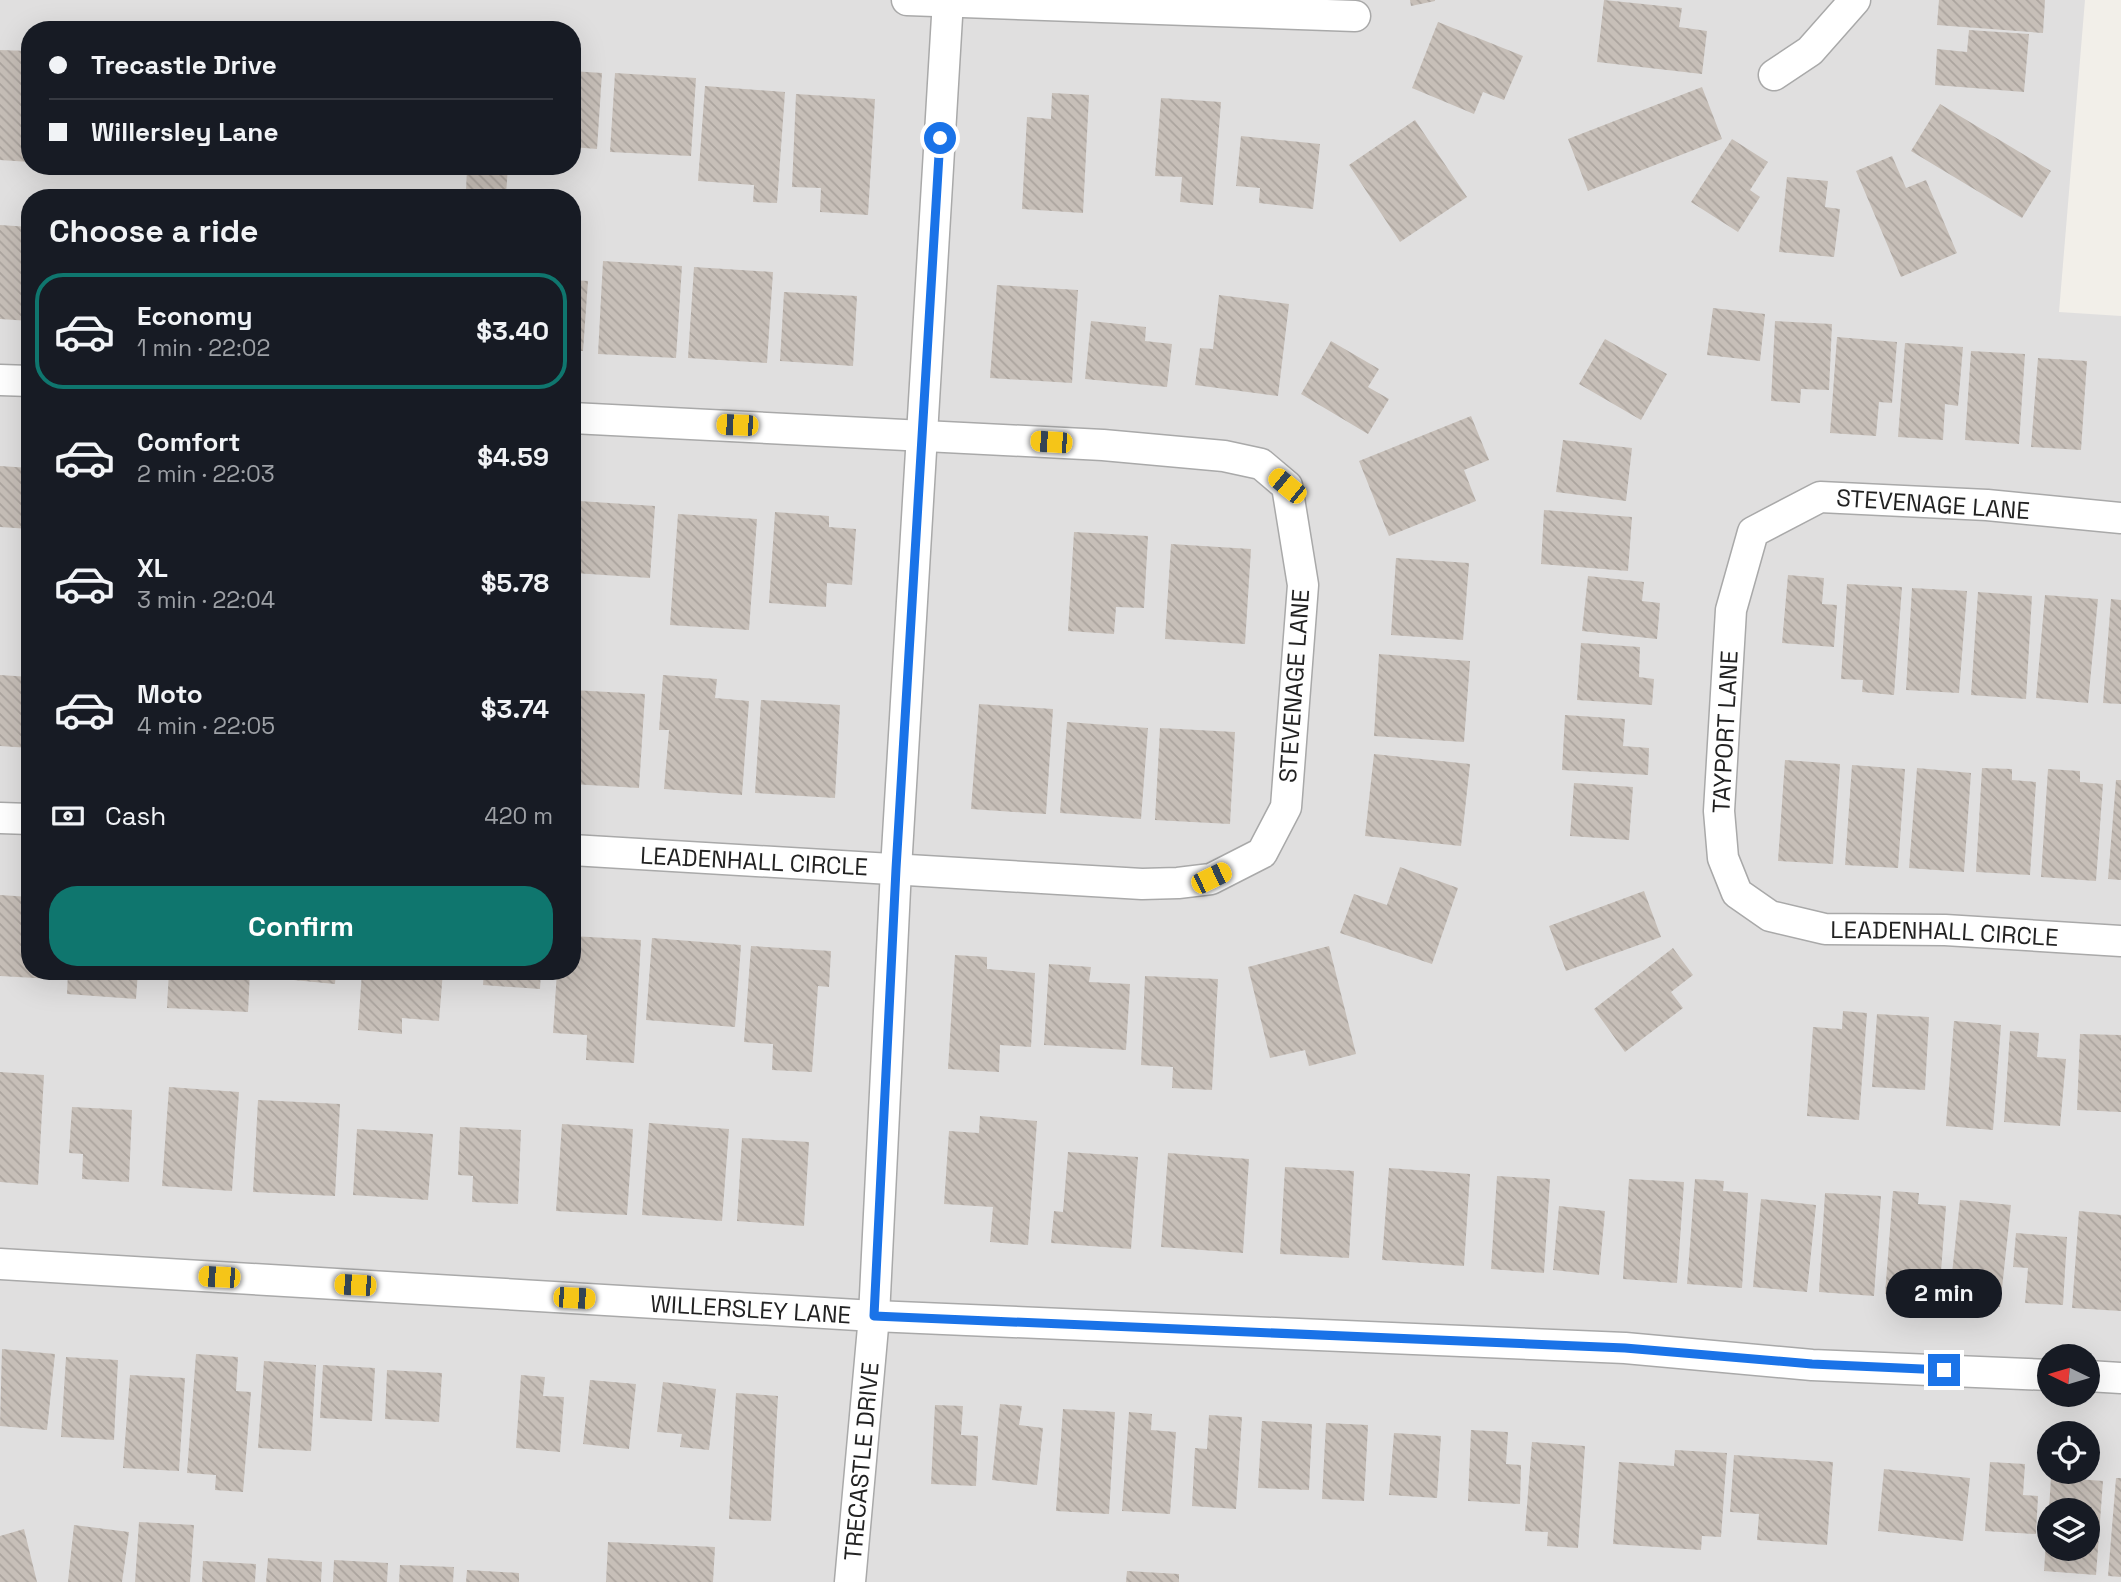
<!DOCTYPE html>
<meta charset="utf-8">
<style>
:root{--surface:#171b24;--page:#242831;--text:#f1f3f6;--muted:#9ea1a6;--line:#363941;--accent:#0f766e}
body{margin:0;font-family:"Space Grotesk",sans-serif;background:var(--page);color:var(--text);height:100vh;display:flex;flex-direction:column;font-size:26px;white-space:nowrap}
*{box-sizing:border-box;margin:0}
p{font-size:23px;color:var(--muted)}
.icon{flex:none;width:38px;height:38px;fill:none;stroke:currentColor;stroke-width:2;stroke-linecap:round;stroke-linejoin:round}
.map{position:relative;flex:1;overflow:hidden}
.side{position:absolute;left:21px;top:189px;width:560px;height:791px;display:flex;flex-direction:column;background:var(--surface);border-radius:28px;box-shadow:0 7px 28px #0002}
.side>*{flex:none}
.top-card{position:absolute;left:21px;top:21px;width:560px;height:154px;border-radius:28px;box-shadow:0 7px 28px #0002;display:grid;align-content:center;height:154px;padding:0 28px;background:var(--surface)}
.needle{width:46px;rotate:275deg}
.tools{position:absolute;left:2037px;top:1344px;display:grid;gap:14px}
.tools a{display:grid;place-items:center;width:63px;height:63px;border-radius:50%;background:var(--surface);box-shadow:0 7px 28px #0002;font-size:35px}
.end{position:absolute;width:32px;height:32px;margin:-16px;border:9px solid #1a73e8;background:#fff;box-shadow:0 0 0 4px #fff}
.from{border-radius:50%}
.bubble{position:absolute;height:49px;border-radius:24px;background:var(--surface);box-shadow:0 7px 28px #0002;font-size:23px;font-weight:700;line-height:49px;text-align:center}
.car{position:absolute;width:21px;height:42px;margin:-21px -10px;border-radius:9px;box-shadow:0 0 5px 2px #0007;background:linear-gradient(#f5c518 24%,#345 0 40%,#f5c518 0 76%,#345 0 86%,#f5c518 0)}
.top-card b{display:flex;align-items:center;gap:24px;height:66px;font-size:26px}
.top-card b+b{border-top:2px solid var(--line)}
.top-card i{width:18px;height:18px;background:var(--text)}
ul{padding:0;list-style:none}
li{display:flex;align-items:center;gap:21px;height:116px;margin:0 14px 10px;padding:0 14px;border:4px solid transparent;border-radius:28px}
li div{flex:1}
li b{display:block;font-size:26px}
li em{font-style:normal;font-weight:700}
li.on{border-color:var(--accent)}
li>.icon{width:63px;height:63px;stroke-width:1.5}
h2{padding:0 28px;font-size:32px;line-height:84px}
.pay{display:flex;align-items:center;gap:18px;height:77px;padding:0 28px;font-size:26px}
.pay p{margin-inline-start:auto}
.button{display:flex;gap:14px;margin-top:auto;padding:14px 28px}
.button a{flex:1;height:80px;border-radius:28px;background:var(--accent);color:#fff;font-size:28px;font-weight:700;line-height:80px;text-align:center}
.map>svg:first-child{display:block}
.residential{fill:#e0dfdf;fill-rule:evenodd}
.building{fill:url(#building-back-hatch)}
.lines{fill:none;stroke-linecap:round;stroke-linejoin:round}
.street-casing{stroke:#a9a9a9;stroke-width:33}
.street{stroke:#fff;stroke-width:30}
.route{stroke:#1a73e8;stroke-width:9}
.labels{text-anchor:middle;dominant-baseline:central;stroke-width:5;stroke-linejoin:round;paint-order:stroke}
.street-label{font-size:24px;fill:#222;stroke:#fff}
</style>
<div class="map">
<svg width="2121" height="1582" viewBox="0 0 2121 1582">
<defs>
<pattern id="building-back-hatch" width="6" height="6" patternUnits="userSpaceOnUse" patternTransform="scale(1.75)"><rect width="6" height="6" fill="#c7bfb8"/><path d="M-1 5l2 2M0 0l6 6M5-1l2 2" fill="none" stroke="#aba49e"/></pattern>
</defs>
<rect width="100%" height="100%" fill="#f2efe9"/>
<path class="residential" d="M0 0H2085L2059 312 2121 316V1582H0ZM30 30H572V166H30ZM30 198H572V971H30ZM2049 1356H2088V1395H2049ZM2049 1433H2088V1472H2049ZM2049 1510H2088V1549H2049Z"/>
<path class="building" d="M1410 0H1435V1L1411 6Z
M1604 0 1682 8 1679 27 1707 31 1702 74 1597 62Z
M1939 0H2045L2043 33 1937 25Z
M1438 22 1523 56 1504 100 1483 92 1474 114 1412 88Z
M1969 30 2029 34 2024 92 1935 85 1937 49 1967 52Z
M0 50 30 51V162L0 160Z
M572 71 602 73 597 149 572 147Z
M615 73 696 78 691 156 610 152Z
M705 86 785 92 777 203 753 202 754 185 698 181Z
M1702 87 1722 139 1588 191 1568 139Z
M1052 93 1089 95 1083 213 1022 209 1027 117 1051 119Z
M796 94 875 99 868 215 820 212 821 188 792 187Z
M1161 98 1221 102 1213 205 1180 202 1182 177 1155 176Z
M1940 104 2051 171 2022 218 1911 151Z
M1415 120 1467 197 1400 242 1349 165Z
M1241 136 1320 144 1313 209 1259 203 1260 188 1236 186Z
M1732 139 1768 162 1750 190 1760 197 1738 232 1691 202Z
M1892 156 1906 188 1926 180 1957 253 1901 277 1856 171Z
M467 166H508L506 195 466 192Z
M1787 177 1828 181 1825 207 1840 209 1834 257 1779 252Z
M0 225 30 227V321L0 319Z
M603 261 682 266 676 358 598 354Z
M694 267 773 272 767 363 688 358Z
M572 280 588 281 583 351H572Z
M997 285 1078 290 1072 383 990 378Z
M784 292 857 296 853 366 780 361Z
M1219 295 1289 304 1278 396 1195 385 1200 348 1213 349Z
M1713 308 1765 314 1760 361 1707 355Z
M1091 321 1146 327 1145 341 1172 344 1167 387 1085 379Z
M1775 321 1832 324 1829 390 1801 389 1800 403 1771 401Z
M1837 337 1897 342 1892 403 1879 402 1876 436 1830 433Z
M1605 339 1667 374 1641 420 1579 384Z
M1331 341 1379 369 1368 387 1389 399 1368 434 1301 394Z
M1905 343 1963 347 1958 406 1945 404 1943 440 1898 437Z
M1971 351 2025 354 2019 444 1965 440Z
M2038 358 2087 361 2081 450 2031 447Z
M1471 416 1489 460 1464 470 1476 501 1389 536 1359 461Z
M1563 440 1632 448 1626 501 1556 492Z
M0 466 30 468V529L0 527Z
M579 501 655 506 650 578 574 573Z
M1544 510 1632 517 1628 571 1541 564Z
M775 512 829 516V527L856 529 852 585 827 583 826 607 769 603Z
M678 514 757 519 749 630 670 625Z
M1074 532 1148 536 1144 608 1116 607 1114 634 1068 631Z
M1171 544 1251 549 1245 644 1165 639Z
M1396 558 1469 563 1463 640 1391 635Z
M1788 575 1824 578 1822 604 1837 605 1834 647 1782 643Z
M1588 576 1644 582 1642 601 1660 603 1657 639 1582 631Z
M1847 584 1902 587 1894 695 1862 692 1863 680 1841 679Z
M1912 588 1967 591 1959 693 1906 690Z
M1978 592 2032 596 2026 699 1971 695Z
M2045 595 2098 599 2088 703 2036 698Z
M2111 599 2121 600V704L2103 703Z
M1581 643 1640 647 1639 677 1654 679 1652 705 1577 700Z
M1379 654 1470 661 1464 742 1374 736Z
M0 675 30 677V748L0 746Z
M663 675 717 679 715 698 749 701 742 795 664 789 669 730H659Z
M572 690 645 694 639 788 572 784Z
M761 700 840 705 835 798 755 793Z
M979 704 1053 709 1046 814 971 809Z
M1565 715 1625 719 1623 746 1649 748 1648 775 1562 770Z
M1067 722 1148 728 1141 819 1060 813Z
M1160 728 1235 732 1230 824 1155 820Z
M1374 754 1470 764 1461 846 1365 836Z
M1785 760 1840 764 1833 864 1778 861Z
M1852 765 1905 769 1898 868 1845 865Z
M1917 768 1971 773 1964 872 1909 868Z
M1982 768 2012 769V780L2036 782 2030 875 1976 872Z
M2048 769 2080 771V782L2103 784 2096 881 2041 877Z
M2116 780H2121V880L2108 879Z
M1574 783 1633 787 1629 840 1570 836Z
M1400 867 1458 888 1432 964 1340 933 1354 894 1387 905Z
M1644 891 1661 937 1566 971 1549 926Z
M0 895 30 897V971H54L53 979 0 976Z
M572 936 641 940 634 1063 586 1060 587 1035 553 1033 557 971H572Z
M652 938 741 945 735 1027 646 1020Z
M751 946 831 951 829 987 818 986 812 1072 772 1070 773 1044 744 1042Z
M1329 946 1356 1054 1309 1066 1305 1050 1270 1058 1248 967Z
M1673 948 1693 975 1671 992 1683 1008 1625 1052 1594 1009Z
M955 955 987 957V969L1035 973 1031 1047 1000 1045 999 1072 948 1069Z
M1049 964 1091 967 1089 982 1130 984 1126 1050 1044 1045Z
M68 971H138L136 999 67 994Z
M169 971H250L248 1012 167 1008Z
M263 971H336L335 984 262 977Z
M362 971H443L439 1021 402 1018V1034L358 1030Z
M484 971H541L540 989 483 985Z
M1145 976 1218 979 1212 1090 1172 1088 1173 1067 1141 1065Z
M1843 1011 1867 1013 1859 1120 1807 1116 1813 1027 1842 1029Z
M1877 1014 1929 1017 1925 1090 1872 1087Z
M1954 1021 2001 1025 1993 1130 1946 1126Z
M2010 1031 2039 1033 2037 1057 2066 1059 2060 1126 2004 1122Z
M2080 1034 2121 1035V1112L2077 1110Z
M0 1072 44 1075 38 1185 0 1182Z
M169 1087 239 1092 232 1191 162 1186Z
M258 1100 340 1104 335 1196 253 1192Z
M72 1107 132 1110 129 1182 82 1179 83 1154 69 1153Z
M980 1116 1037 1121 1028 1245 990 1242 993 1207 944 1204 949 1131 979 1133Z
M649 1123 729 1129 722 1221 642 1215Z
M562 1124 633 1129 627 1215 556 1211Z
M460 1127 521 1130 518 1204 472 1202 473 1176 458 1175Z
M357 1129 433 1134 428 1200 353 1195Z
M742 1138 809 1142 804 1226 737 1221Z
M1068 1152 1138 1157 1131 1249 1051 1243 1054 1211 1063 1212Z
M1168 1153 1249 1159 1243 1253 1161 1247Z
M1285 1167 1354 1171 1349 1258 1280 1254Z
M1389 1168 1470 1174 1464 1266 1382 1260Z
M1497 1176 1550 1179 1544 1273 1491 1269Z
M1629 1179 1684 1182 1677 1283 1623 1279Z
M1695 1179 1724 1181 1723 1191 1748 1193 1742 1288 1687 1284Z
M1893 1191 1919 1193 1918 1204 1946 1206 1939 1298 1885 1294Z
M1825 1193 1881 1196 1874 1296 1819 1292Z
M1761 1199 1816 1205 1807 1292 1753 1287Z
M1960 1200 2011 1205 2000 1307 1949 1301Z
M1559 1206 1605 1211 1599 1275 1553 1270Z
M2079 1211 2121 1215V1311L2072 1308Z
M2016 1233 2067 1237 2063 1305 2025 1303 2028 1268 2013 1267Z
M2 1349 55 1354 47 1430 0 1426Z
M196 1354 238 1357 236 1391 251 1392 243 1492 215 1490 216 1475 187 1473Z
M66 1357 118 1360 114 1440 61 1437Z
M264 1361 316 1365 311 1451 258 1448Z
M323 1365 375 1368 372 1421 320 1418Z
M387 1370 442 1373 439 1422 385 1419Z
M130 1375 185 1378 179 1471 123 1468Z
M521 1375 545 1377 543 1396 564 1397 560 1452 516 1448Z
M590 1380 636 1384 629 1449 583 1444Z
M663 1382 716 1389 709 1450 680 1447 682 1434 657 1432Z
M736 1393 778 1396 771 1521 729 1519Z
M1000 1404 1022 1406 1019 1425 1043 1428 1037 1485 992 1480Z
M935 1405 963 1406 961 1435 978 1436 976 1486 931 1484Z
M1063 1409 1115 1412 1109 1514 1056 1511Z
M1129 1412 1152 1414 1151 1430 1176 1432 1170 1514 1122 1511Z
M1209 1415 1242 1417 1236 1509 1192 1506 1195 1448 1207 1449Z
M1262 1421 1312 1424 1309 1490 1258 1488Z
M1326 1423 1368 1425 1364 1501 1322 1499Z
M1471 1430 1508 1432 1506 1464 1521 1465 1520 1504 1468 1501Z
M1394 1433 1441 1436 1437 1498 1389 1495Z
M1532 1442 1585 1446 1578 1548 1547 1546 1548 1532 1525 1531Z
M1675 1450 1727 1453 1721 1537 1702 1536 1701 1550 1613 1544 1619 1462 1674 1466Z
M1734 1455 1833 1462 1827 1545 1757 1540 1759 1514 1730 1512Z
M1990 1462 2025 1464 2023 1495 2038 1496 2036 1534 1985 1531Z
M1884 1469 1970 1478 1963 1541 1878 1531Z
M2051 1477 2103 1481 2096 1575 2044 1571 2047 1527 2049 1549H2088V1510H2049Z
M2116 1478H2121V1577L2108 1576Z
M139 1522 194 1525 190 1582H135Z
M74 1525 129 1532 122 1582H68Z
M24 1529 37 1582H0V1536Z
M608 1542 715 1547 713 1582H606Z
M268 1558 322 1562 321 1582H266Z
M334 1560 388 1563 387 1582H333Z
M203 1561 256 1564 255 1582H202Z
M400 1565 454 1567 453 1582H399Z
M467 1570 519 1573V1582H466Z
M1127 1571 1179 1574V1582H1126Z"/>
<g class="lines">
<g class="street-casing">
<g id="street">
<path d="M907 0 1355 16"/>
<path d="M1774 75 1810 51 1855 0"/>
<path d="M0 380 30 381"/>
<path d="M572 418 1103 445 1224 456 1261 464 1287 486 1303 585 1286 807 1262 853 1211 879 1178 883 1142 884 572 850"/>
<path id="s1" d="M2121 518 1987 505 1820 497 1753 532 1731 610 1719 811 1723 858 1737 893 1770 916 1825 929 1945 930 2121 941"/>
<path d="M0 818 30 819"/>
<path id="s2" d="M0 1264 874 1316 1625 1348 1812 1365 2049 1375"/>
<path d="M2088 1376 2121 1378"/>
<path id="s3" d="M850 1582 874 1316 896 869 948 0"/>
</g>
</g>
<use href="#street" class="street"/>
</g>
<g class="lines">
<path class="route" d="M940 138 896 869 874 1316 1625 1348 1812 1364 1944 1370"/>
</g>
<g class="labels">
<g class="street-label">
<text transform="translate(1933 504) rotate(4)">STEVENAGE LANE</text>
<text transform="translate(1294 686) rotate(-86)">STEVENAGE LANE</text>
<text transform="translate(1725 732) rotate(-87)">TAYPORT LANE</text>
<text transform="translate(754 861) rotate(3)">LEADENHALL CIRCLE</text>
<text stroke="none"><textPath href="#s1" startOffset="961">LEADENHALL CIRCLE</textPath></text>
<text stroke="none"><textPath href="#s2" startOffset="752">WILLERSLEY LANE</textPath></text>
<text stroke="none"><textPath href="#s3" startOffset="121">TRECASTLE DRIVE</textPath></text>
</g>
</g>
</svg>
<div class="tools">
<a><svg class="needle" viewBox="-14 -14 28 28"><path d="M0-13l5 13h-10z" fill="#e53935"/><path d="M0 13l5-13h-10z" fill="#9ea1a6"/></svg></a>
<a><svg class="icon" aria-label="locate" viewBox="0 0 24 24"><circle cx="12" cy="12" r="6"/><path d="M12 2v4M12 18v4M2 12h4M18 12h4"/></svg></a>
<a><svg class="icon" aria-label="layers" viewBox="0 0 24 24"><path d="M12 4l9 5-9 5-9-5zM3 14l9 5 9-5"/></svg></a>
</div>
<i class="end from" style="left:940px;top:138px"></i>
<i class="end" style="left:1944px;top:1370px"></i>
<div class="bubble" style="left:1886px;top:1269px;width:116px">2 min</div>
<i class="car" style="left:737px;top:425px;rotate:272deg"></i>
<i class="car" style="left:1051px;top:442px;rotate:274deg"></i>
<i class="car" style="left:1287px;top:486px;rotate:309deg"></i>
<i class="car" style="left:1211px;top:878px;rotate:64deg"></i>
<i class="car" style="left:219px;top:1277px;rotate:273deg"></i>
<i class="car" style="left:355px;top:1285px;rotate:273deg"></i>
<i class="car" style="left:574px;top:1298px;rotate:93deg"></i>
<div class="top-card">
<b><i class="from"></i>Trecastle Drive</b>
<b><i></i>Willersley Lane</b>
</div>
<section class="side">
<h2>Choose a ride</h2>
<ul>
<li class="on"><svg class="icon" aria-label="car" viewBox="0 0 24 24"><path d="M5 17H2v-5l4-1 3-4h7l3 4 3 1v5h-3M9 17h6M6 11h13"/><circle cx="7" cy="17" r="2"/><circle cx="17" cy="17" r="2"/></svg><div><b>Economy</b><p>1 min · 22:02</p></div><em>$3.40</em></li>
<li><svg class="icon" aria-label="car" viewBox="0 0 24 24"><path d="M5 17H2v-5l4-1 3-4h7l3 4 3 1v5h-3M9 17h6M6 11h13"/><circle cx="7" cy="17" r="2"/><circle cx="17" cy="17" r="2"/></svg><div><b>Comfort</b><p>2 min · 22:03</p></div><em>$4.59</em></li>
<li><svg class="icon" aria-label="car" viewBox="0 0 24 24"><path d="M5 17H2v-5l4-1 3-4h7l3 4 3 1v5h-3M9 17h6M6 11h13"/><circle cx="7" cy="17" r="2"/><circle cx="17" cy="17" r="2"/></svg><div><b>XL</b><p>3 min · 22:04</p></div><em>$5.78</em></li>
<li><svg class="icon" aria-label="car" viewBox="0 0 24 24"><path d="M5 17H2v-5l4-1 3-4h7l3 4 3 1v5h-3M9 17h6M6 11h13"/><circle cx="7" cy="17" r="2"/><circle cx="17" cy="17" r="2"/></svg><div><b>Moto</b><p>4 min · 22:05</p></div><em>$3.74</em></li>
</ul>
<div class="pay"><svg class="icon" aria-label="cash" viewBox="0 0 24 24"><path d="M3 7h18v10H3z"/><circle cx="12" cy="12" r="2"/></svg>Cash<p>420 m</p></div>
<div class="button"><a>Confirm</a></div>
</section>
</div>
